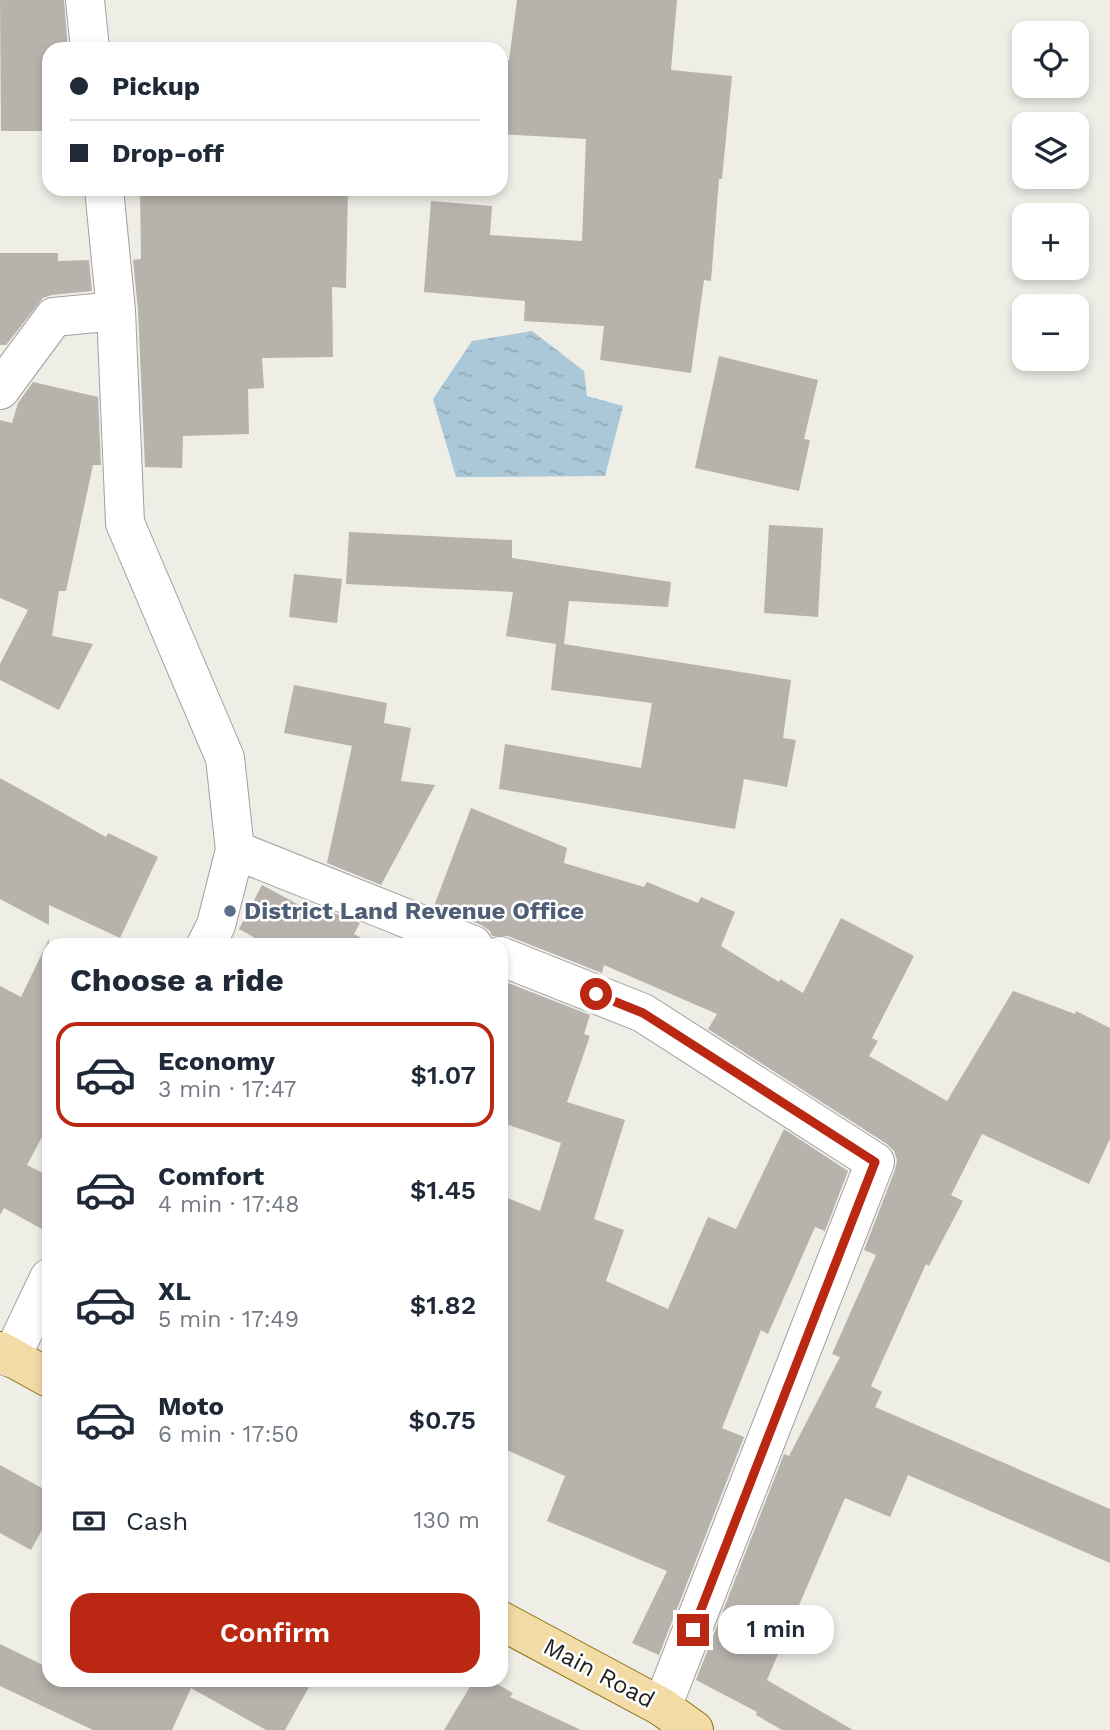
<!DOCTYPE html>
<meta charset="utf-8">
<style>
:root{--surface:#fff;--page:#f6f6f7;--text:#1f2937;--muted:#747a83;--line:#e0e1e3;--accent:#ba2813}
body{margin:0;font-family:"Work Sans",sans-serif;background:var(--page);color:var(--text);height:100vh;display:flex;flex-direction:column;font-size:26px;white-space:nowrap}
*{box-sizing:border-box;margin:0}
p{font-size:23px;color:var(--muted)}
.icon{flex:none;width:38px;height:38px;fill:none;stroke:currentColor;stroke-width:2;stroke-linecap:round;stroke-linejoin:round}
.map{position:relative;flex:1;overflow:hidden}
.drawer{position:absolute;left:42px;top:938px;width:466px;height:749px;display:flex;flex-direction:column;background:var(--surface);border-radius:21px;box-shadow:0 4px 10px #0003}
.drawer>*{flex:none}
.guide{position:absolute;left:42px;top:42px;width:466px;height:154px;border-radius:21px;box-shadow:0 4px 10px #0003;display:grid;align-content:center;height:154px;padding:0 28px;background:var(--surface)}
.fabs{position:absolute;left:1012px;top:21px;display:grid;gap:14px}
.fabs a{display:grid;place-items:center;width:77px;height:77px;border-radius:14px;background:var(--surface);box-shadow:0 4px 10px #0003;font-size:35px}
.end{position:absolute;width:32px;height:32px;margin:-16px;border:9px solid #ba2813;background:#fff;box-shadow:0 0 0 4px #fff}
.from{border-radius:50%}
.bubble{position:absolute;height:49px;border-radius:21px;background:var(--surface);box-shadow:0 4px 10px #0003;font-size:23px;font-weight:600;line-height:49px;text-align:center}
.guide b{display:flex;align-items:center;gap:24px;height:66px;font-size:26px}
.guide b+b{border-top:2px solid var(--line)}
.guide i{width:18px;height:18px;background:var(--text)}
ul{padding:0;list-style:none}
li{display:flex;align-items:center;gap:21px;height:105px;margin:0 14px 10px;padding:0 14px;border:4px solid transparent;border-radius:21px}
li div{flex:1}
li b{display:block;font-size:26px}
li em{font-style:normal;font-weight:600}
li.active{border-color:var(--accent)}
li>.icon{width:63px;height:63px;stroke-width:1.5}
h2{padding:0 28px;font-size:32px;line-height:84px}
.pay{display:flex;align-items:center;gap:18px;height:77px;padding:0 28px;font-size:26px}
.pay p{margin-inline-start:auto}
.action{display:flex;gap:14px;margin-top:auto;padding:14px 28px}
.action a{flex:1;height:80px;border-radius:21px;background:var(--accent);color:#fff;font-size:28px;font-weight:600;line-height:80px;text-align:center}
.map>svg:first-child{display:block}
.water{fill:url(#water-ripples)}
.building{fill:#b8b2ac}
.lines{fill:none;stroke-linecap:round;stroke-linejoin:round}
.minor-casing{stroke:#a0a0a0;stroke-width:40}
.major-casing{stroke:#8b710e;stroke-width:40}
.minor{stroke:#fff;stroke-width:38}
.major{stroke:#f3dba6;stroke-width:38}
.route{stroke:#ba2813;stroke-width:9}
.service-dot{fill:#5c6f8a;stroke:#fff;stroke-width:2.5}
.labels{text-anchor:middle;dominant-baseline:central;stroke-width:5;stroke-linejoin:round;paint-order:stroke}
.service-label{font-size:24px;font-weight:bold;fill:#4e5e75;stroke:#fff;text-anchor:start}
.street-label{font-size:24px;fill:#1f1f1f;stroke:#fff}
</style>
<div class="map">
<svg width="1110" height="1730" viewBox="0 0 1110 1730">
<defs>
<pattern id="water-ripples" width="26" height="14" patternUnits="userSpaceOnUse" patternTransform="scale(1.75)"><rect width="26" height="14" fill="#aac8d8"/><path d="M2 4q2-2 4 0t4 0M15 11q2-2 4 0t4 0" fill="none" stroke="#92abb9"/></pattern>
</defs>
<rect width="100%" height="100%" fill="#eeede6"/>
<path class="water" d="M532 331 584 371 587 396 623 406 605 476 456 477 433 399 472 341Z"/>
<path class="building" d="M0 0H64L68 49H49V131H1Z
M517 0H677L671 70 732 76 722 179H719L711 281 704 280 691 373 600 360 604 326 524 321 525 301 424 292 431 201 492 206 490 235 582 241 586 139 500 134V60H509Z
M140 189H348L346 288 332 287 333 357 262 358 264 388 248 389 249 434 183 436 182 468 145 467 138 310 133 260 141 259Z
M0 253H58V261L89 260 92 291 52 295 43 298 6 345H0Z
M719 356 818 380 804 439 810 440 799 491 695 468Z
M33 382 98 397 101 465H93L66 591H59L52 636 93 644 59 710 0 680V664L28 610 0 598V420L12 423 18 403Z
M769 525 823 528 818 617 764 613Z
M349 532 512 540V558L671 582 668 607 569 601 564 644 791 680 783 738 796 740 787 787 744 779 735 829 499 789 505 744 641 768 652 703 551 690 556 644 506 636 513 592 346 584Z
M294 574 342 579 337 623 289 617Z
M294 685 387 703 384 723 411 728 401 781 435 785 381 885 327 863 352 746 284 733Z
M0 778 106 837 108 833 158 857 120 938 49 905V925L0 899Z
M471 808 567 848 564 863 644 887 647 882 698 903 701 897 735 912 721 946 779 982 780 979 803 993 841 918 914 956 872 1038 878 1041 869 1056 947 1101 1013 991 1075 1014 1076 1011 1110 1028V1139L1089 1184 982 1134 951 1195 963 1201 929 1266 926 1264 871 1386 882 1392 875 1407 1110 1509V1563L908 1475 890 1517 845 1498 767 1680 853 1730H782L756 1715 757 1712 696 1680 784 1454 789 1456 840 1357 832 1354 876 1255 864 1250 895 1170 897 1160 894 1151 887 1144 708 1029 717 1014 604 965 602 973 508 936H492L490 931 481 925 434 906Z
M262 885 316 914 318 907 360 923 354 934 374 945H268L239 929Z
M49 939V1124L27 1165 49 1176V1233L4 1208 0 1215V986L21 997Z
M500 980 590 1015 584 1034 590 1036 567 1102 625 1120 594 1219 624 1230 606 1281 668 1309 708 1217 736 1229 784 1129 848 1171 825 1231 815 1227 768 1334 761 1330 722 1428 744 1437 659 1655 632 1643 667 1571 547 1521 565 1476 500 1447V1195L540 1211 561 1143 500 1122Z
M0 1465 49 1492V1517L31 1550 0 1533Z
M0 1644 49 1668V1680H313L285 1730H266L191 1688 172 1730H93L0 1686Z
M474 1680H490L513 1693 510 1697 581 1730H444Z"/>
<g class="lines">
<g class="minor-casing">
<path id="minor" d="M85 0 90 49
M104 189 116 311 125 523 225 758 235 850 216 925 206 945
M0 390 54 317 116 311
M235 850 473 945
M500 956 643 1013 875 1162 662 1707
M11 1358 49 1278"/>
</g>
<g class="major-casing">
<path id="major" d="M0 1351 49 1378
M500 1620 662 1707 694 1730"/>
</g>
<use href="#minor" class="minor"/>
<use href="#major" class="major"/>
</g>
<g class="lines">
<path class="route" d="M596 994 643 1013 875 1162 693 1630"/>
</g>
<circle class="service-dot" cx="230" cy="911" r="7"/>
<g class="labels">
<g class="service-label">
<text x="244" y="911">District Land Revenue Office</text>
</g>
<g class="street-label">
<text transform="translate(599 1673) rotate(28)">Main Road</text>
</g>
</g>
</svg>
<div class="fabs">
<a><svg class="icon" aria-label="locate" viewBox="0 0 24 24"><circle cx="12" cy="12" r="6"/><path d="M12 2v4M12 18v4M2 12h4M18 12h4"/></svg></a>
<a><svg class="icon" aria-label="layers" viewBox="0 0 24 24"><path d="M12 4l9 5-9 5-9-5zM3 14l9 5 9-5"/></svg></a>
<a>+</a>
<a>−</a>
</div>
<i class="end from" style="left:596px;top:994px"></i>
<i class="end" style="left:693px;top:1630px"></i>
<div class="bubble" style="left:718px;top:1605px;width:116px">1 min</div>
<div class="guide">
<b><i class="from"></i>Pickup</b>
<b><i></i>Drop-off</b>
</div>
<section class="drawer">
<h2>Choose a ride</h2>
<ul>
<li class="active"><svg class="icon" aria-label="car" viewBox="0 0 24 24"><path d="M5 17H2v-5l4-1 3-4h7l3 4 3 1v5h-3M9 17h6M6 11h13"/><circle cx="7" cy="17" r="2"/><circle cx="17" cy="17" r="2"/></svg><div><b>Economy</b><p>3 min · 17:47</p></div><em>$1.07</em></li>
<li><svg class="icon" aria-label="car" viewBox="0 0 24 24"><path d="M5 17H2v-5l4-1 3-4h7l3 4 3 1v5h-3M9 17h6M6 11h13"/><circle cx="7" cy="17" r="2"/><circle cx="17" cy="17" r="2"/></svg><div><b>Comfort</b><p>4 min · 17:48</p></div><em>$1.45</em></li>
<li><svg class="icon" aria-label="car" viewBox="0 0 24 24"><path d="M5 17H2v-5l4-1 3-4h7l3 4 3 1v5h-3M9 17h6M6 11h13"/><circle cx="7" cy="17" r="2"/><circle cx="17" cy="17" r="2"/></svg><div><b>XL</b><p>5 min · 17:49</p></div><em>$1.82</em></li>
<li><svg class="icon" aria-label="car" viewBox="0 0 24 24"><path d="M5 17H2v-5l4-1 3-4h7l3 4 3 1v5h-3M9 17h6M6 11h13"/><circle cx="7" cy="17" r="2"/><circle cx="17" cy="17" r="2"/></svg><div><b>Moto</b><p>6 min · 17:50</p></div><em>$0.75</em></li>
</ul>
<div class="pay"><svg class="icon" aria-label="cash" viewBox="0 0 24 24"><path d="M3 7h18v10H3z"/><circle cx="12" cy="12" r="2"/></svg>Cash<p>130 m</p></div>
<div class="action"><a>Confirm</a></div>
</section>
</div>
